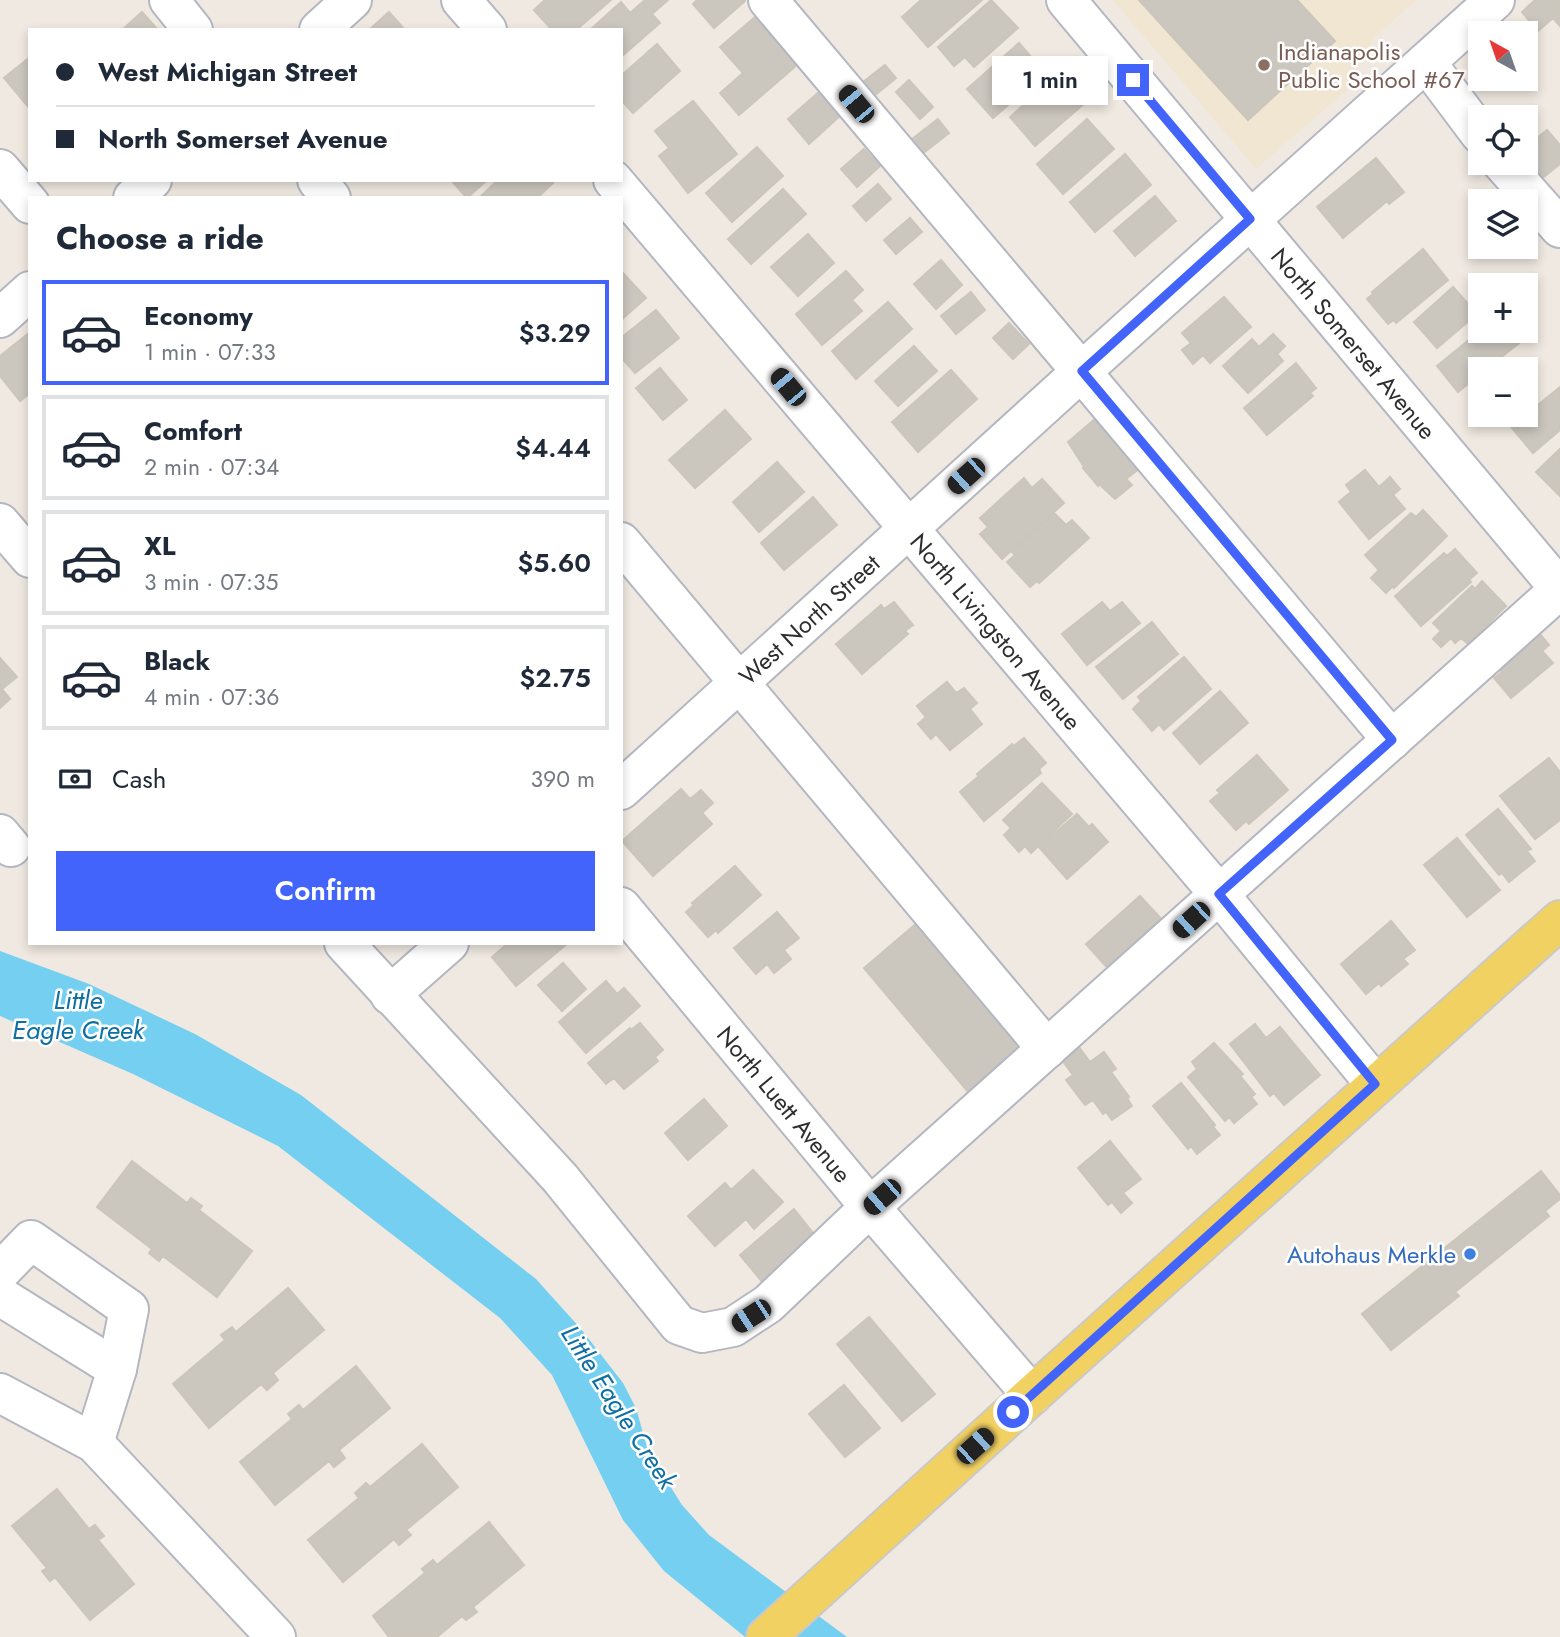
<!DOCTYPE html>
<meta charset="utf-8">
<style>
:root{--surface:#fff;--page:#f6f6f7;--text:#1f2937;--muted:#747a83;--line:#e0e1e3;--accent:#4264fb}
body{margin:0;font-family:Jost,sans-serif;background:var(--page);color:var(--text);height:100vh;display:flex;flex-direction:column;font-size:26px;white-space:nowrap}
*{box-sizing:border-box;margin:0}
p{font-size:23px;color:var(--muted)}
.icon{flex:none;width:38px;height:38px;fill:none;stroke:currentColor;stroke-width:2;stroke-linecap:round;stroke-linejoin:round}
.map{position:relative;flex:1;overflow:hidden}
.sheet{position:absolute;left:28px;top:196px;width:595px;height:749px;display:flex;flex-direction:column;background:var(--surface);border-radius:0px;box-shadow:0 4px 10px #0003}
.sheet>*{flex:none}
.hud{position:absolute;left:28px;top:28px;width:595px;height:154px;border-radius:0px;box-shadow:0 4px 10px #0003;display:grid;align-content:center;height:154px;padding:0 28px;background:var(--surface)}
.needle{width:46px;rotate:320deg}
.controls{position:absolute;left:1468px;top:21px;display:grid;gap:14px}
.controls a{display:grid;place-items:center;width:70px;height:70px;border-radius:0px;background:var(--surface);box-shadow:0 4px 10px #0003;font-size:35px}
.end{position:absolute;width:32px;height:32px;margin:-16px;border:9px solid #4264fb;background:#fff;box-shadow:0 0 0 4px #fff}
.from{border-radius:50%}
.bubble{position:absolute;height:49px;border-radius:0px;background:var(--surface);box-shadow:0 4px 10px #0003;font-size:23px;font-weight:600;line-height:49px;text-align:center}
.car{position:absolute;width:21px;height:42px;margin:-21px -10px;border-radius:9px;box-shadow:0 0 5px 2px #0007;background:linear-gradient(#222 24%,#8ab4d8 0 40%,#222 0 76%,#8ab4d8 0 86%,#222 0)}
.hud b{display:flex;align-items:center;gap:24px;height:66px;font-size:26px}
.hud b+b{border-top:2px solid var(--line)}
.hud i{width:18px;height:18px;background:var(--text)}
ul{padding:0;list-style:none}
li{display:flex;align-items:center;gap:21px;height:105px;margin:0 14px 10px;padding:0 14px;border:4px solid var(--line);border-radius:0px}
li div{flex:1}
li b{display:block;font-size:26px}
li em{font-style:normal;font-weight:600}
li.on{border-color:var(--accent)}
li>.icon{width:63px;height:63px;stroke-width:1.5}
h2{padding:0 28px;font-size:32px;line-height:84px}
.pay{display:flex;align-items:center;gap:18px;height:77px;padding:0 28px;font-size:26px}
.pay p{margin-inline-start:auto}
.primary-button{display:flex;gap:14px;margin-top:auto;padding:14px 28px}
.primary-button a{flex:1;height:80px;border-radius:0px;background:var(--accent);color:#fff;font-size:28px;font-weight:600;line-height:80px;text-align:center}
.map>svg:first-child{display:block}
.education{fill:#f0e6d1}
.water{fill:#75cff0}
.building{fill:#cbc7bf;stroke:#cbc5ba;stroke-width:2}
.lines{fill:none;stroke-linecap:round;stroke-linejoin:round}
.minor-casing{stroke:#b4b7c1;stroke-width:42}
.major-casing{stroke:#c9c9c9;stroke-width:42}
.minor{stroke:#fff;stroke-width:38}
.major{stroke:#f2d163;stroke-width:38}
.route{stroke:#4264fb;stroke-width:9}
.education-dot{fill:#8d6e63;stroke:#fff;stroke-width:2.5}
.shop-dot{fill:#3f7fe0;stroke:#fff;stroke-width:2.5}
.labels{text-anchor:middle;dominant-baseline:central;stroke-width:5;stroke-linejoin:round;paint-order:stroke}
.education-label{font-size:24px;fill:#785e54;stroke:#fff;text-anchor:start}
.street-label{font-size:24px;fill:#2e2e2e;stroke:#fff}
.shop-label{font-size:24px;fill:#366cbe;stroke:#fff;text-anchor:end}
.water-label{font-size:26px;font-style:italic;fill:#0d6fa3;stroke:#fff}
</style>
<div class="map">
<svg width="1560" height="1637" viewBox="0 0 1560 1637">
<rect width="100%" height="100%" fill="#efe9e1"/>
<path class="education" d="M1113 0H1416L1373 39 1346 91 1256 169Z"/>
<path class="water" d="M0 951 89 984 195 1034 301 1095 536 1279 581 1329 623 1383 636 1408 648 1451 682 1505 709 1535 847 1637H745L664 1571 623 1520 552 1375 500 1318 278 1146 133 1074 0 1016Z"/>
<path class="building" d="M545 0H611L576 30H552L534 10Z
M645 0H668L652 14 660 23 621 57V30H590L621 2 630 13Z
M697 0H745V1L714 28 693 4Z
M921 0H982L928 47 902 17Z
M991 0 1018 28 974 67 965 57 954 66 938 47Z
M1139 0H1297L1335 41 1248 120Z
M1535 0H1560V26L1553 18 1538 31 1522 12Z
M142 12 158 30H122Z
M389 12 405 30H369Z
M755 17 797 65 739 115 720 93 743 73 720 47Z
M1019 43 1045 73 993 118 967 89Z
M657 44 680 71 633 113 621 100V76Z
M30 57V109L4 78Z
M885 65 896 78 869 100 858 86Z
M1060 73 1085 103 1035 146 1010 117Z
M909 80 933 107 920 119 896 92Z
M819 92 840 116 809 144 788 119Z
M693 101 737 154 688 193 659 156 669 148 655 131Z
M938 119 949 133 922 154 911 140Z
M1087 119 1114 149 1063 194 1037 164Z
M1547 130 1560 145V164L1535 184 1526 163V147Z
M757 147 783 176 732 222 706 193Z
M864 149 880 166 857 187 841 169Z
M1125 154 1151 185 1095 232 1070 202Z
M1376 158 1404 192 1389 204 1387 201 1343 238 1317 207Z
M451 180H487L467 198Z
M498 180H550L553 183 537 198H479Z
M878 184 891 199 866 221 853 206Z
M783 189 806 214 751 264 728 239Z
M1155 196 1176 221 1135 256 1114 231Z
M910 218 922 232 896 254 884 240Z
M808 234 834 263 798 296 771 267Z
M1423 249 1448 280 1396 323 1394 320 1388 324 1367 299 1373 294 1372 292Z
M941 260 962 285 936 309 914 284Z
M846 271 863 290 852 300 862 311 822 345 796 314Z
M623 273 646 298 621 320V274Z
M1453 287 1477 314 1437 348 1414 322Z
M971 292 985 310 956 334 941 316Z
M1224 297 1251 327 1210 363 1203 355 1193 364 1182 350 1191 343 1182 333Z
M888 302 912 329 856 379 832 351Z
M656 310 679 338 635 373 621 357V338Z
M1009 323 1029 344 1013 359 993 338Z
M1480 331H1515L1523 340 1486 369H1480V374L1458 392 1437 366Z
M30 332V393L20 401 0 376V356Z
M1273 334 1285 346 1277 354 1283 361 1248 393 1223 366 1252 339 1259 347Z
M914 346 937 371 898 406 875 381Z
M1296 363 1316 388 1310 393 1313 396 1267 435 1244 408Z
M660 368 687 400 663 420 636 388Z
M951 370 977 399 918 452 892 422Z
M1560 387V430L1533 453 1511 427Z
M725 410 751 439 695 488 669 460Z
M1095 419 1101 428 1105 425 1141 467 1126 479 1132 485 1115 499 1099 484 1098 486 1083 468 1084 467 1068 442Z
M1560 449V496L1536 472Z
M777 462 804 492 759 532 733 502Z
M1365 470 1379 487 1390 477 1400 489 1393 495 1405 509 1369 539 1339 502 1351 492 1346 485Z
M1024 478 1032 488 1042 479 1064 503 1002 559 980 534 988 527 980 518Z
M813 497 837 525 784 570 761 543Z
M1423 510 1447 536 1394 588 1393 586 1386 593 1371 578 1379 570 1365 555 1411 513 1416 517Z
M1054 513 1066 525 1072 520 1089 538 1039 583 1037 581 1030 587 1007 562 1015 555 1012 552Z
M1455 549 1477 573 1469 580 1471 582 1421 626 1395 596 1444 553 1447 556Z
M1482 581 1506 606 1468 644 1461 638 1455 643 1451 638 1441 647 1433 639 1441 631 1433 623 1472 586 1475 589Z
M894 602 913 625 905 631 908 634 862 674 836 644 881 605 884 609Z
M1102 602 1110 611 1122 602 1140 623 1087 665 1062 634Z
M1152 622 1178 654 1123 699 1096 667Z
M1533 626 1549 645 1542 651 1553 663 1511 698 1494 678 1502 672 1492 660Z
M1184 657 1211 689 1164 730 1159 724 1152 731 1133 709 1141 701 1138 697Z
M0 658 17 677 2 689 10 699 0 708Z
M947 682 956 693 964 688 977 703 970 709 982 724 950 750 936 734 931 739 918 724 926 717 917 706Z
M1220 691 1248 723 1200 764 1173 733Z
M1024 738 1046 763 1039 769 1041 773 984 821 960 792 979 776 977 774 1012 744 1014 746Z
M1257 755 1288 790 1249 824 1246 821 1236 830 1210 801 1220 793 1217 790Z
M1549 758 1560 772V820L1535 839 1500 796Z
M1042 783 1072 814 1031 853 1025 846 1019 852 1004 835 1011 828 1003 820Z
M681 789 690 799 701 790 713 803 702 813 712 824 653 876 622 841Z
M1498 809 1531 849 1527 851 1535 861 1509 882 1502 873 1499 875 1466 835Z
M1077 814 1089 827 1092 824 1108 842 1067 879 1039 847Z
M1457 838 1500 890 1467 917 1424 865Z
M735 866 761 895 718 933 716 930 708 937 686 912 694 905 692 903Z
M1140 896 1166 924 1113 974 1086 944Z
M777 912 799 938 784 950 791 959 774 973 767 964 756 974 734 948Z
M1391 921 1415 950 1403 959 1408 964 1381 986 1379 983 1366 994 1341 964Z
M917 923 1029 1055 975 1100 864 968Z
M508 943H566L567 944 516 986 492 957Z
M563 963 586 989 562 1011 538 985Z
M606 981 617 994 624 988 640 1006 586 1053 559 1022Z
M640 1023 663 1050 655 1057 658 1061 624 1089 614 1078 606 1084 588 1063 630 1028 631 1030Z
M1255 1024 1266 1038 1280 1027 1320 1075 1284 1105 1274 1093 1270 1096 1230 1044Z
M1214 1043 1243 1074 1240 1076 1255 1094 1251 1097 1257 1104 1234 1123 1229 1117 1225 1121 1188 1077 1197 1069 1192 1062Z
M1079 1047 1090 1062 1104 1052 1116 1069 1111 1072 1129 1097 1127 1098 1132 1106 1112 1120 1106 1112 1103 1114 1093 1100 1085 1105 1066 1080 1073 1075 1062 1060Z
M1181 1083 1215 1125 1213 1127 1220 1135 1197 1154 1191 1146 1188 1149 1153 1106Z
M704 1099 727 1126 688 1160 665 1133Z
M1110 1141 1141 1179 1123 1193 1132 1203 1121 1213 1112 1202 1108 1205 1078 1168Z
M132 1161 187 1203 191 1198 202 1206 199 1210 252 1251 217 1297 163 1256 159 1261 149 1253 152 1249 97 1207Z
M753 1170 783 1202 754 1229 746 1219 715 1246 688 1216 725 1183 731 1190Z
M1541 1171 1560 1195V1199L1545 1211 1549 1216 1455 1292 1459 1296 1391 1350 1362 1314Z
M794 1209 818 1239 764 1284 740 1255Z
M288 1288 324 1330 273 1373 278 1380 267 1390 261 1384 209 1428 173 1384 225 1340 221 1335 232 1327 236 1332Z
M869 1317 935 1394 902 1421 837 1344Z
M356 1366 390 1408 339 1450 345 1458 334 1467 329 1461 275 1505 240 1462 292 1419 288 1414 299 1405 303 1410Z
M844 1385 880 1428 845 1457 809 1414Z
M422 1444 458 1487 406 1530 411 1535 399 1545 394 1539 343 1582 308 1540 359 1498 355 1493 366 1483 370 1487Z
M57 1489 89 1529 95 1525 104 1536 98 1540 134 1584 90 1620 55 1577 50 1581 42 1571 47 1568 12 1526Z
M489 1522 524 1565 473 1607 477 1612 466 1620 462 1616 437 1637H389L373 1616 425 1573 422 1569 433 1560 437 1565Z"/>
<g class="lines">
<g class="minor-casing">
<g id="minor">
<path d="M169 0 193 30"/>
<path d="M461 0 487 30"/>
<path d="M768 0 1392 740"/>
<path id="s1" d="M1066 0 1560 589"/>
<path d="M319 30 352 0"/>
<path d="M1426 62 1480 134"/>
<path d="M1502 163 1560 228"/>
<path d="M0 169 30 204"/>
<path d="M317 180 331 198"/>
<path id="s2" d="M613 180 1219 894 1375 1084"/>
<path d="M133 198 152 180"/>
<path d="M0 318 30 291"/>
<path d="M0 523 30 558"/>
<path d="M621 542 1047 1049"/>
<path id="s3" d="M621 790 1082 371 1495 0"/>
<path d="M0 834 11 847"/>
<path id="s4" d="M621 907 870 1207 1032 1395"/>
<path d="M344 943 560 1178 679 1325 702 1333 733 1327 768 1304 870 1207 1560 589"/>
<path d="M390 995 449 943"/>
<path d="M0 1272 31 1240 129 1309 117 1369 94 1443"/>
<path d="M0 1296 117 1369"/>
<path d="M0 1393 94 1443 276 1637"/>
</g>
</g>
<g class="major-casing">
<path id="major" d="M766 1637 1032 1395 1560 920"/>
</g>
<use href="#minor" class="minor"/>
<use href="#major" class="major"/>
</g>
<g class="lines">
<path class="route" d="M1013 1412 1375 1084 1219 894 1392 740 1082 371 1250 219 1133 80"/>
</g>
<circle class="education-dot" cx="1264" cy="65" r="7"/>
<circle class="shop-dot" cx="1470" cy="1254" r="7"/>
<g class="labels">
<g class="education-label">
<text x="1278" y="51">Indianapolis<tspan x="1278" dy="28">Public School #67</tspan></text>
</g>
<g class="street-label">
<text stroke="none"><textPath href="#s1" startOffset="448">North Somerset Avenue</textPath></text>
<text stroke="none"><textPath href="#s3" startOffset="254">West North Street</textPath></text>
<text stroke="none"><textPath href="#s2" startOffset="592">North Livingston Avenue</textPath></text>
<text stroke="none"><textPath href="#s4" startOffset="256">North Luett Avenue</textPath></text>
</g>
<g class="shop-label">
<text x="1456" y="1254">Autohaus Merkle</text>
</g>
<g class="water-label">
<text x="78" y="1000">Little<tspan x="78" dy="30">Eagle Creek</tspan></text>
<text transform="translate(619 1407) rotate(57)">Little Eagle Creek</text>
</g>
</g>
</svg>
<div class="controls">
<a><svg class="needle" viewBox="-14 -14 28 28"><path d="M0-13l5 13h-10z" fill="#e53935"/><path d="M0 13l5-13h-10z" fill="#747a83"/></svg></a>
<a><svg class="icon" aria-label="locate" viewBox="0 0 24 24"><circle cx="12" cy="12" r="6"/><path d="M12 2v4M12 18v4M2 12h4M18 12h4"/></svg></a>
<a><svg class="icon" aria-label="layers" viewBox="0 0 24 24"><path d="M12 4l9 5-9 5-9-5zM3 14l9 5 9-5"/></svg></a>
<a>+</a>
<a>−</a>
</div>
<i class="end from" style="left:1013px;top:1412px"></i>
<i class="end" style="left:1133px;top:80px"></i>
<div class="bubble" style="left:992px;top:56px;width:116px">1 min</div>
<i class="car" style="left:856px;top:104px;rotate:320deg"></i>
<i class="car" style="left:788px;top:387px;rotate:320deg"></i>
<i class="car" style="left:966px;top:476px;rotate:228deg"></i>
<i class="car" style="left:1191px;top:920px;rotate:228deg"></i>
<i class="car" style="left:882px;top:1197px;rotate:229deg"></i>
<i class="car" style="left:751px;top:1316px;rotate:237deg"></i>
<i class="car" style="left:975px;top:1446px;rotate:48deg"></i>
<div class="hud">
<b><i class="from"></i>West Michigan Street</b>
<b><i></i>North Somerset Avenue</b>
</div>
<section class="sheet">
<h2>Choose a ride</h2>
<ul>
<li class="on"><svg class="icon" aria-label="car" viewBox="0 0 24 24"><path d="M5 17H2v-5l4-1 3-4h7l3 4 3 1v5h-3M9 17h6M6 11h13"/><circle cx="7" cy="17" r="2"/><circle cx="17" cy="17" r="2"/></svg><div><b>Economy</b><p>1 min · 07:33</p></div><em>$3.29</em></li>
<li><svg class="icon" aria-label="car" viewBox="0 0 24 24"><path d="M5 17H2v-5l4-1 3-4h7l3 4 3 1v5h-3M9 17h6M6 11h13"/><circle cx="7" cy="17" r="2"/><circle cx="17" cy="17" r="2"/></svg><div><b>Comfort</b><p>2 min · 07:34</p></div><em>$4.44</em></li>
<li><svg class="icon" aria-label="car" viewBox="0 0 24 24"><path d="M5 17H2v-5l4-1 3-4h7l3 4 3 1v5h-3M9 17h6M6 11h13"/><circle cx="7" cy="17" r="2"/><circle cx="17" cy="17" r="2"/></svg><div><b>XL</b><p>3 min · 07:35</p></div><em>$5.60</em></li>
<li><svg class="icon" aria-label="car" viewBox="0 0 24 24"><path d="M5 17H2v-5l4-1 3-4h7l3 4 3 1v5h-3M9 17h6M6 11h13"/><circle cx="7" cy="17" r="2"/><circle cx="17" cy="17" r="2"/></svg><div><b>Black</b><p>4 min · 07:36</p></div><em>$2.75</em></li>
</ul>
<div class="pay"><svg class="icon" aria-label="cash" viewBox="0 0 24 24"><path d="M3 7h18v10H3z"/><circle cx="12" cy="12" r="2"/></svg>Cash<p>390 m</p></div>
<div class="primary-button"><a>Confirm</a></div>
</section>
</div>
